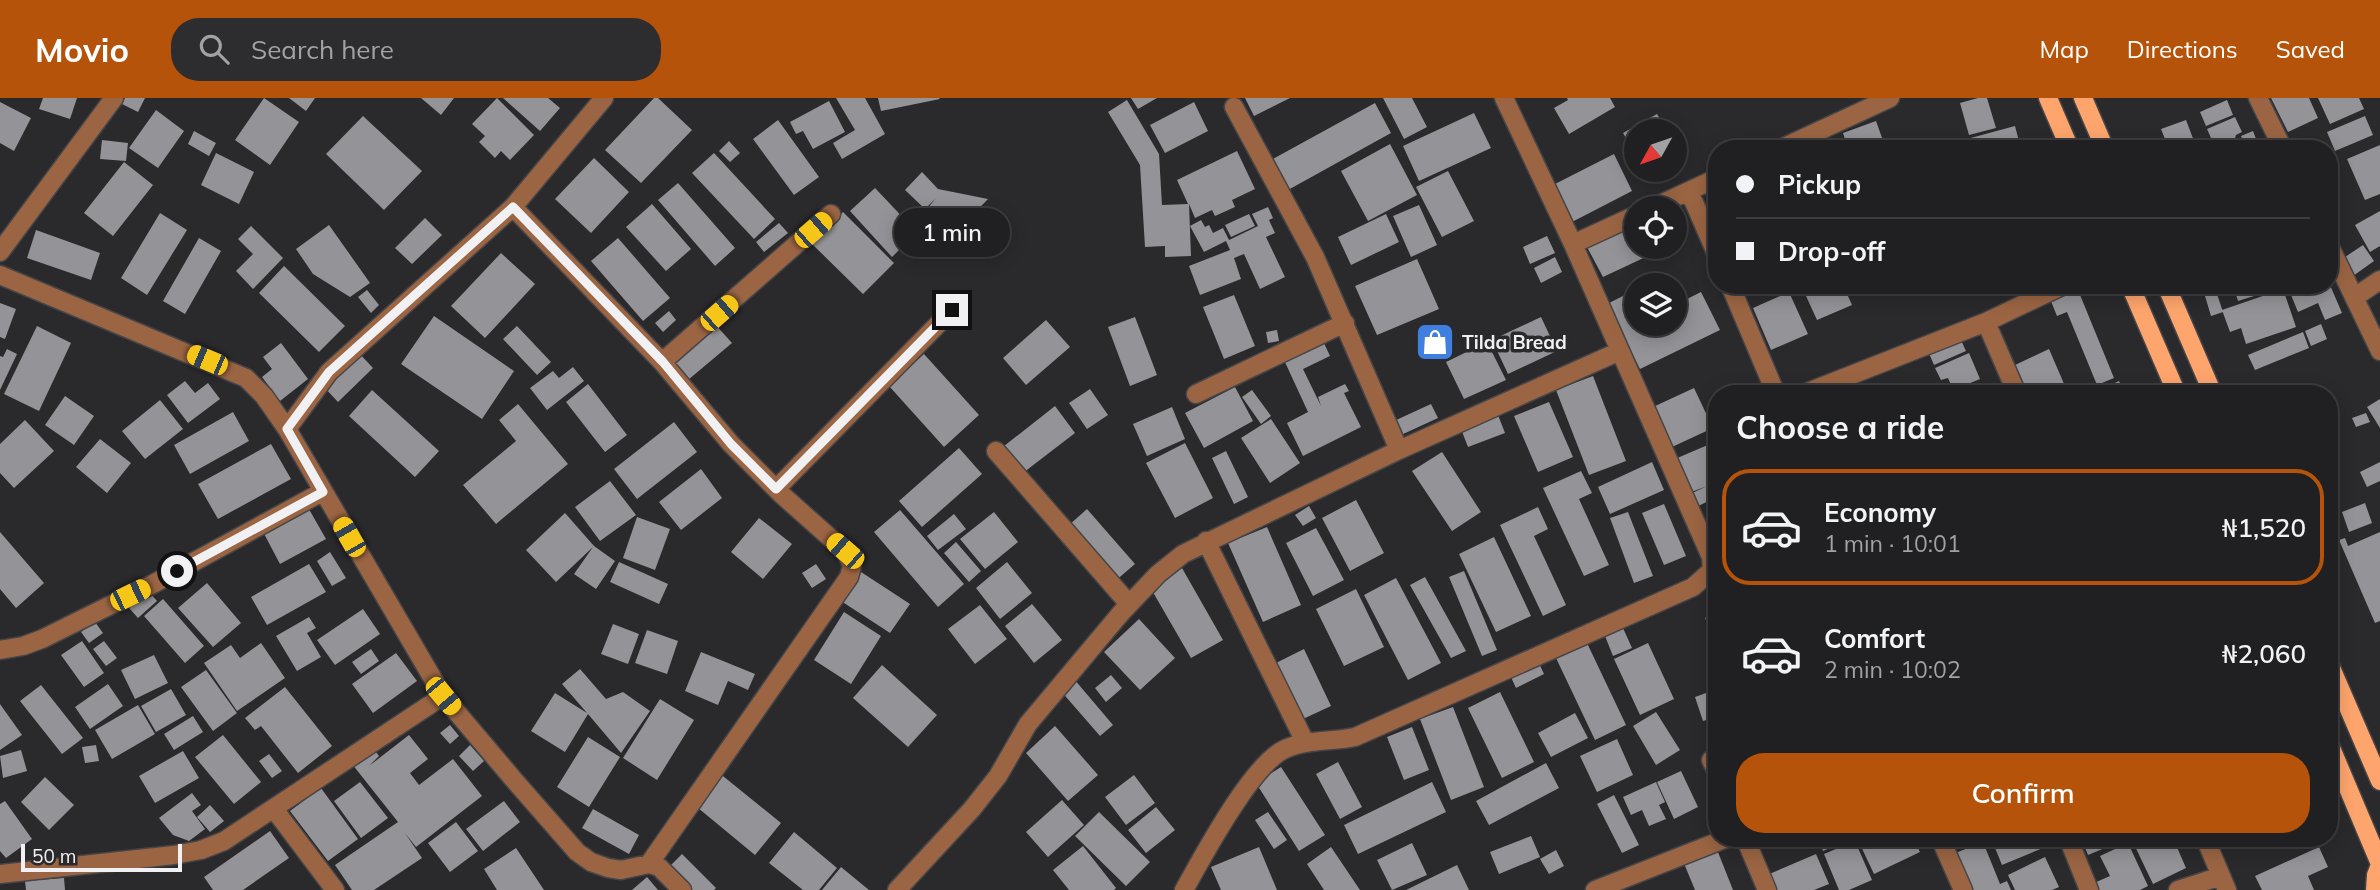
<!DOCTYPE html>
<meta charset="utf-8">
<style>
:root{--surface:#201f21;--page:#2d2c2e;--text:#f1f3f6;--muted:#a2a2a5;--line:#3d3d3f;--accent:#b45309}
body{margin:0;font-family:Mulish,sans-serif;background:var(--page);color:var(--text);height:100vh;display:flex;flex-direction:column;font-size:26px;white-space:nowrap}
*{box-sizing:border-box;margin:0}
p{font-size:23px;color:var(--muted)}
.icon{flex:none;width:38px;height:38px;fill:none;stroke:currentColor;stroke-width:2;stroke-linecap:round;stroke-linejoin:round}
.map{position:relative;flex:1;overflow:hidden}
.details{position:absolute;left:1708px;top:287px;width:630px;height:462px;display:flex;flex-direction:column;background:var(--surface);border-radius:28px;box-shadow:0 4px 18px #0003,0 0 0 2px var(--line)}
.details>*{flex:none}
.top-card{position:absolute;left:1708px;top:42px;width:630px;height:154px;border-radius:28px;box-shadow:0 4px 18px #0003,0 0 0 2px var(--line);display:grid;align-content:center;height:154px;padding:0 28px;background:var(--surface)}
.needle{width:46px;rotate:230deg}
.fabs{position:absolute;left:1624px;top:21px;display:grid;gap:14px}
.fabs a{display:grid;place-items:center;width:63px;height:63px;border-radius:50%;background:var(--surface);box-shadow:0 4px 18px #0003,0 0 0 2px var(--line);font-size:35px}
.scale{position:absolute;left:21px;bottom:18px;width:161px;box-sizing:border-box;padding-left:7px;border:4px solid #f1f1f3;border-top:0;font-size:19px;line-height:24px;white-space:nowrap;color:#f1f1f3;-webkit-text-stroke:5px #2a292c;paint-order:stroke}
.end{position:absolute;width:32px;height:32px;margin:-16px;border:9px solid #f1f1f3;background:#111;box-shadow:0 0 0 4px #111}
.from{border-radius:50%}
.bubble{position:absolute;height:49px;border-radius:24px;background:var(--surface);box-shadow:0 4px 18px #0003,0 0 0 2px var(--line);font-size:23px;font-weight:600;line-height:49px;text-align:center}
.car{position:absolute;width:21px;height:42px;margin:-21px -10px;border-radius:9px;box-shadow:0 0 5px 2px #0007;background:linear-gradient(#f5c518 24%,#345 0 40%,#f5c518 0 76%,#345 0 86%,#f5c518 0)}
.top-card b{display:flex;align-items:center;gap:24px;height:66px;font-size:26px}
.top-card b+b{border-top:2px solid var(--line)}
.top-card i{width:18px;height:18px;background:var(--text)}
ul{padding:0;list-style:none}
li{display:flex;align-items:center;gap:21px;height:116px;margin:0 14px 10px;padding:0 14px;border:4px solid transparent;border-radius:28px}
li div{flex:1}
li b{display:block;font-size:26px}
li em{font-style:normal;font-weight:600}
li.current{border-color:var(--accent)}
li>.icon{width:63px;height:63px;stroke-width:1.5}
h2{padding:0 28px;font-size:32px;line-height:84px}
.cta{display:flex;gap:14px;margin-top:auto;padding:14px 28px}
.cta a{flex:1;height:80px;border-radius:28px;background:var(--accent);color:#fff;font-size:28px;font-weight:600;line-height:80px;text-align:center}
header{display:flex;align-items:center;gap:42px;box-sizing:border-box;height:98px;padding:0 35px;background:var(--accent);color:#fff}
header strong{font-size:33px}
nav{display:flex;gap:38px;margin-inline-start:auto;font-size:24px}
.search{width:490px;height:63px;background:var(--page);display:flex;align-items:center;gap:18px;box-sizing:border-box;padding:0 24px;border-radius:28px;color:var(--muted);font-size:26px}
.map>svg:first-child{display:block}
.building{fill:#949397}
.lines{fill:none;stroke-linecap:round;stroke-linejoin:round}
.minor-casing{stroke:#464548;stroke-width:21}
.major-casing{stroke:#464548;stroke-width:21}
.minor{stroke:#9b6543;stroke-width:18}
.major{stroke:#fea56d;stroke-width:18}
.route{stroke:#f1f1f3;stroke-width:9}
.labels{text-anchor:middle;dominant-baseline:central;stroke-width:7;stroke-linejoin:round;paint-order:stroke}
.poi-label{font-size:19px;font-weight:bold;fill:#f1f1f3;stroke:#2a292c;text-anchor:start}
</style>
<header>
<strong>Movio</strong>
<div class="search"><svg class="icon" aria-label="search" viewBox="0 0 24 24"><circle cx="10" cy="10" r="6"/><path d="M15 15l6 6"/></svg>Search here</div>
<nav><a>Map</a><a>Directions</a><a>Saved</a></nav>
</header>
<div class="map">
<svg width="2380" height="792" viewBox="0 0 2380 792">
<rect width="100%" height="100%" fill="#2a292c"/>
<path class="building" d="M43 0H77L70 21 39 11Z
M125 0H145L138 14 122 6Z
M264 0 299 24 270 67 235 42Z
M289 0H315L306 13Z
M421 0H454L441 17Z
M497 0 534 37 510 62 501 53 495 60 479 44 485 38 472 26Z
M503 0H548L560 10 540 33Z
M654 0H658L692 32 641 85 605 52Z
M836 0H865L885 36 842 61 833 45 855 32Z
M878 0H939L940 1 881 13Z
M1131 0H1157L1138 11Z
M1245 0H1290L1254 18Z
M1383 0H1412L1427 29 1404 41Z
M1567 0H1610L1615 9 1569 36 1554 10 1568 2Z
M1978 0H1987L1996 30 1969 37 1960 5Z
M2271 0H2309L2318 20 2288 34Z
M2318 0H2359L2364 11 2330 26Z
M1127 2 1159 56 1162 107 1188 106 1177 82 1237 53 1255 91 1232 102 1235 109 1215 118 1212 112 1195 120 1189 106 1191 158 1165 159V148L1145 149 1140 67 1108 14Z
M2227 2 2233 17 2206 28 2200 14Z
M829 3 845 34 813 51 803 33 796 36 790 24Z
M0 4 31 20 14 53 0 45Z
M1194 4 1208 33 1165 55 1150 27Z
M1375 5 1391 35 1288 92 1271 62Z
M156 12 184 33 158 70 129 50Z
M1474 15 1491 50 1419 83 1403 48Z
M1657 16 1667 33H1636V58L1623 35Z
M363 18 422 73 384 112 326 56Z
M2365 18 2373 37 2335 53 2327 34Z
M2235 19 2242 34 2236 37 2235 40 2215 49 2207 31Z
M778 22 819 79 794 97 753 41Z
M2186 22 2197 51H2169L2161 31Z
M1876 23 1886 51H1848L1843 35Z
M2015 28 2021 51H1969L1967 41Z
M194 33 216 45 209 58 188 46Z
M2253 33 2260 51H2246L2241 38Z
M1912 40 1917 51H1890L1889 49Z
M102 42 128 45 126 63 100 61Z
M729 43 740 55 730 64 719 53Z
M1390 46 1417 97 1368 123 1341 73Z
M2380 47V96L2365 102 2347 61Z
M216 55 254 74 239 106 201 87Z
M714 55 775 121 754 141 692 75Z
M1614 56 1632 93 1572 124 1553 87Z
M594 60 629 94 591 135 555 101Z
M124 64 153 87 113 138 84 115Z
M1448 73 1474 123 1442 139 1416 89Z
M922 74 938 91 988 101 960 130 952 122 945 129 927 111 936 100 925 111 905 92Z
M678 85 735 150 715 168 658 102Z
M875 90 911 128 897 141 904 147 892 159 850 113Z
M652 106 691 151 666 173 626 129Z
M1419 107 1437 147 1411 159 1393 118Z
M1268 109 1273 120 1269 122 1275 135 1266 139 1285 179 1260 191 1244 156 1234 160 1241 181 1200 197 1189 168 1230 152 1226 143 1204 154 1190 128 1201 122 1205 129 1209 127 1213 135 1223 130 1229 142 1258 128 1252 116Z
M2380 113V148L2370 154 2355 127Z
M843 114 894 165 863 196 812 146Z
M160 115 187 132 147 197 121 180Z
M1249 116 1255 128 1231 139 1225 127Z
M1386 116 1399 144 1351 167 1338 139Z
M425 120 442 137 412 166 395 150Z
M779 125 788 135 764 154 756 144Z
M1636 126V149H1667L1603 179 1587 149Z
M329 127 370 185 350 199 313 176 296 151Z
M251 128 283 160 253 191 236 173 253 156 238 141Z
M36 132 100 155 91 182 27 160Z
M1547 138 1555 155 1530 166 1523 149Z
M199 140 221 153 185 216 163 203Z
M618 140 670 200 643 223 591 163Z
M2363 147 2374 163 2353 178 2342 161Z
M501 155 535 186 485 240 451 208Z
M1555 159 1562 174 1541 185 1534 170Z
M1417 161 1439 211 1377 237 1355 188Z
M284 168 345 228 319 254 259 195Z
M1801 187H1843L1852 207 1817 222Z
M1922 187H1957L1958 188 1926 198Z
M2070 187H2076L2114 280 2097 287 2067 214 2057 218 2048 196Z
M2214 187 2223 214 2211 218 2202 188Z
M2233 187H2265L2267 194 2238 203Z
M2287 187H2330L2342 215 2325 222 2318 205 2298 214Z
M2283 191 2296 229 2246 246 2241 230 2230 234 2222 212Z
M367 192 379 207 371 215 358 199Z
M1701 194 1720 232 1640 271 1607 206 1629 195 1636 209V226H1675V207Z
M1789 194 1808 236 1771 252 1753 210Z
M1234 197 1255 248 1224 261 1203 209Z
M0 205 16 211 5 241 0 239Z
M669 213 676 222 663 234 655 225Z
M434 218 514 273 482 321 401 266Z
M1135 219 1157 277 1130 288 1108 229Z
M1541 219 1557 253 1508 276 1492 242Z
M1046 222 1070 249 1026 287 1003 260Z
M714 225 732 245 688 282 671 262Z
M2321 226 2327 241 2311 248 2305 233Z
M37 228 71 245 39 313 4 296Z
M517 228 551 264 537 277 503 241Z
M1277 232 1279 243 1268 245 1266 234Z
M2303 234 2309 250 2255 272 2248 257Z
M1960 240 1966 253 1934 267 1928 253Z
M1323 243 1330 258 1303 271 1321 308 1318 299 1345 286 1349 293 1344 295 1361 329 1303 358 1287 325 1308 314 1284 262Z
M1487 244 1506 282 1464 301 1446 264Z
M281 245 308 281 280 303 262 279 272 271 263 259Z
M7 251 17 256 0 292V258L3 259Z
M2049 251 2068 295 2028 296 2015 267Z
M358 254 373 270 338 304 323 288Z
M1969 255 1980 281 1953 292 1948 280 1941 282 1935 270Z
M924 256 979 317 944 349 889 288Z
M573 269 584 283 547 312 530 290 553 273 559 280Z
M1593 278 1626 363 1589 377 1556 292Z
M185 283 195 295 208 285 220 301 188 325 167 297Z
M2119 283 2125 296H2091Z
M588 286 627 337 605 354 566 304Z
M1746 286 1751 296H1726Z
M1235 289 1253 323 1204 350 1185 315Z
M1694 290 1713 330 1672 349 1653 309Z
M1090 291 1108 317 1087 331 1069 305Z
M372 292 439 353 415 379 349 318Z
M1252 292 1271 318 1261 326 1242 299Z
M65 298 94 318 74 347 45 327Z
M2380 301V330L2367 309Z
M160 302 183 331 145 361 122 333Z
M1549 304 1573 359 1538 374 1514 318Z
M518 306 568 366 496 426 463 387 516 343 499 322Z
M1431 306 1438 320 1401 337 1394 323Z
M1055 308 1075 335 1019 378 999 352Z
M1172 309 1185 341 1147 358 1133 326Z
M233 314 249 343 190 376 174 347Z
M2366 315 2370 324 2356 329 2352 320Z
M1498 317 1505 335 1468 349 1461 331Z
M1271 321 1300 365 1270 385 1241 340Z
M25 322 54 353 14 390 0 375V346Z
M674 324 697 354 637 401 614 371Z
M100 341 131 365 107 395 76 369Z
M1717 343V383L1711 386 1717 399 1692 411 1686 398 1707 388 1689 395 1675 361Z
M1185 345 1213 400 1175 420 1146 365Z
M271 346 291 381 218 421 198 386Z
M959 350 982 376 922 429 899 403Z
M1226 353 1248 399 1234 406 1212 360Z
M1442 354 1481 414 1452 433 1412 373Z
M1652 364 1664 392 1610 416 1598 389Z
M2380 364V383L2367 389 2360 374Z
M701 371 722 400 681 432 659 404Z
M1581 373 1592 395 1579 401 1609 467 1584 478 1543 390Z
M610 383 636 417 600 443 575 409Z
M1356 402 1384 455 1350 473 1322 420Z
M2365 405 2372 425 2349 434 2342 414Z
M306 406 326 441 280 466 261 430Z
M1664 406 1686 458 1664 467 1642 415Z
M1309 408 1316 420 1303 428 1295 417Z
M1538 409 1548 431 1534 438 1566 507 1543 518 1500 427Z
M1087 411 1135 466 1107 490 1059 436Z
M900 412 964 486 938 509 874 434Z
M994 414 1018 444 985 471 960 441Z
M1628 414 1653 478 1634 485 1610 420Z
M565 415 594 448 615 463 596 491 574 476 593 449 556 484 526 452Z
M954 416 966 431 938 452 927 438Z
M637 419 670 431 655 472 623 460Z
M759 420 792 446 763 481 731 454Z
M1267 429 1301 507 1263 524 1228 445Z
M1316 430 1344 482 1313 498 1286 445Z
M0 434 44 485 16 510 0 491Z
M2380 434V523L2375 525 2339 442 2345 440 2348 448Z
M1494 439 1531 518 1496 534 1459 456Z
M956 444 981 473 969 484 944 455Z
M330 454 346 480 332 488 317 463Z
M619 464 668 486 659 506 610 484Z
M1007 464 1032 495 1000 521 976 490Z
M309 466 326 494 267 527 251 499Z
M816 466 826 481 812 490 802 475Z
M1182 470 1223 542 1191 560 1150 489Z
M858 472 910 506 890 535 838 501Z
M1464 473 1497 552 1482 558 1449 479Z
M1425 479 1466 553 1451 560 1410 487Z
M1396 480 1441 565 1408 582 1364 497Z
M207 485 241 525 213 549 178 510Z
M1356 491 1384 549 1344 568 1316 511Z
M148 493 157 503 138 520 129 510Z
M163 501 204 548 185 565 144 518Z
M1032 506 1062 542 1034 565 1005 528Z
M980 507 1007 541 975 566 948 531Z
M363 511 380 536 335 567 317 542Z
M844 514 881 538 851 586 814 562Z
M1717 514V541L1705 520Z
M309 519 316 530 307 535 321 559 297 573 276 538Z
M1139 521 1175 560 1140 592 1104 554Z
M95 524 103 535 89 545 81 534Z
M613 526 639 536 628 566 601 556Z
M1623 530 1632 550 1613 558 1605 538Z
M647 532 678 543 667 576 635 565Z
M82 543 104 575 84 589 61 557Z
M104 543 117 560 106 568 93 551Z
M261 545 285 580 237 613 204 565 231 547 240 560Z
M1587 545 1626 627 1595 642 1556 560Z
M1648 545 1674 601 1640 617 1614 561Z
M371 551 379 563 361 576 352 564Z
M1304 551 1331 608 1303 621 1276 565Z
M701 554 755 576 748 592 728 583 718 607 685 593Z
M396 555 417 583 373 615 352 586Z
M154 557 168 585 135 601 121 572Z
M1538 563 1544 576 1516 590 1510 577Z
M882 567 937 617 908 649 853 600Z
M580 571 606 601 623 594 650 613 621 655 588 616 565 654 531 633 555 595 587 615 562 586Z
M206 572 237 615 213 633 181 589Z
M1111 577 1122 590 1106 604 1095 590Z
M1074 581 1113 627 1100 638 1060 592Z
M108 586 123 608 90 631 75 609Z
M41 587 83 640 62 656 20 603Z
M285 589 332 648 298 675 261 628 255 632 245 620Z
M171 591 186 617 156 634 141 608Z
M1717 591V619L1703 623 1695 599Z
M1500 594 1534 664 1502 680 1468 610Z
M660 601 694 622 657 682 623 660Z
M0 606 22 637 0 652Z
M138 607 155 636 112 661 95 632Z
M1453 609 1484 689 1451 702 1420 621Z
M1656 614 1680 652 1656 667 1633 628Z
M1575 615 1588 640 1551 659 1538 635Z
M193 618 203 634 174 652 164 636Z
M450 627 459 638 450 646 440 635Z
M1055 628 1098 677 1068 703 1026 655Z
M1412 629 1429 672 1404 682 1387 639Z
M1717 635V663L1706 640Z
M223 637 261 684 234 706 195 659Z
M409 637 428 661 410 675 419 687 453 661 482 698 416 749 405 735 422 760 374 792H352L335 767 398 724 352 666 373 650 379 658 369 668Z
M588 639 620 659 589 709 557 689Z
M1617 641 1633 677 1597 694 1580 658Z
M96 647 99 663 85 665 82 649Z
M470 647 484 663 473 673 459 658Z
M21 652 27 673 3 680 0 658Z
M183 653 199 680 155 705 139 678Z
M269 656 282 673 272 680 259 663Z
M1338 664 1362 709 1340 721 1316 676Z
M1546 665 1559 690 1489 727 1476 703Z
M1281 669 1325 737 1299 753 1256 685Z
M1681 673 1698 709 1674 721 1657 684Z
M718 674 781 725 755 757 692 705Z
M1134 677 1155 705 1126 727 1105 699Z
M45 679 74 707 49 732 21 704Z
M360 684 388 720 361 740 334 703Z
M1432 684 1446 714 1358 756 1344 727Z
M1656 684 1665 704 1659 707 1666 721 1649 728 1642 712 1631 717 1623 699Z
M321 690 358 741 328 763 290 713Z
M192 695 201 707 192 713 205 731 189 743 173 737 159 720Z
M1614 697 1639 747 1622 755 1597 706Z
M1062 702 1084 727 1048 759 1026 734Z
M5 703 32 741 6 760 0 753V706Z
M504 703 520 724 483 753 466 731Z
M210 707 224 723 210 734 197 719Z
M1156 709 1175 732 1146 755 1128 732Z
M593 711 639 737 629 756 582 730Z
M1099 714 1150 764 1126 788 1075 738Z
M1268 714 1287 742 1274 751 1255 722Z
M456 724 478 753 450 774 428 745Z
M270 733 289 760 243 792H213L204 779Z
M794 734 837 770 819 792H803L769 765Z
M1531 738 1540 759 1499 776 1490 754Z
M1818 740H1853L1823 753Z
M1857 740H1913L1920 754 1874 776Z
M1991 740H2039L2043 750 2002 767Z
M2081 740H2129L2088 757Z
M2131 740H2173L2186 770 2153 786Z
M1855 743 1872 782 1849 792H1839L1824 756Z
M1983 744 2000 786 2007 783 2011 792H1967L1953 756Z
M1412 745 1427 777 1392 792 1377 762Z
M2128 745 2148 788 2140 792H2097L2094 785 2110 778 2100 758Z
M1083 748 1116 790 1114 792H1069L1053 772Z
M1259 749 1277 792H1221L1211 769Z
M1331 749 1360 792H1324L1307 766Z
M1716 749 1733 792H1695L1683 763Z
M2319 749 2328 769 2308 778 2314 792H2262L2255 778Z
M516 750 544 792H497L484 771Z
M1556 752 1564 768 1549 776 1540 761Z
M682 756 716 790 714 792H690L668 770Z
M1816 756 1829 786 1814 792H1773L1767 777Z
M2045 759 2059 789 2052 792H2015L2008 777Z
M1457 767 1469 792H1406Z
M841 769 869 792H822Z
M647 779 658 792H632Z
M64 780 65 792H26L25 783Z"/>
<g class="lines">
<g class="minor-casing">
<path id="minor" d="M2258 0 2283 51
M1234 9 1315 159 1399 352
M1780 51 1890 0
M1689 93 1717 157
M513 109 662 264 731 346 781 396 845 453 852 468 849 479 649 766
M1652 110 1717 80
M1573 146 1636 117
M2329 147 2380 253
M0 154 114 0
M0 177 246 280 264 298 287 331 443 598 514 682 577 754 591 764 608 770 621 772 649 766 659 769 682 792
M1730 187 1776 296
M2355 199 2380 182
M1986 224 2017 296
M662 264 831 116
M1196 296 1345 225
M1803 296 1986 224 2064 187
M287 331 329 274 513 109 604 0
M996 353 1129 506
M776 391 952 212
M1206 443 1305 644
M0 552 23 548 42 541 153 486 322 394
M1711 662 1717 674
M274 711 335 792
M1745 740 1767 792
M1940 740 1963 792
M2068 740 2089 792
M2205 740 2227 792
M0 776 174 757 201 752 224 743 443 598
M897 792 972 711 998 678 1028 626 1121 515 1158 476 1183 456 1399 352 1620 253
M1184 792C1203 758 1252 666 1285 651 1307 641 1332 644 1355 639L1693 489 1712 472 1711 459 1573 146 1504 0
M1595 792 1727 740
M2178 792 2221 778"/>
</g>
<g class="major-casing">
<path id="major" d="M2048 0 2070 51
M2083 0 2105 51
M2130 187 2177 296
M2166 187 2213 296
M2329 565 2380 683
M2329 645 2380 766
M2375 792 2376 777 2380 767"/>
</g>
<use href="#minor" class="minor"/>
<use href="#major" class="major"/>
</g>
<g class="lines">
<path class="route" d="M177 473 323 394 287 331 329 274 513 109 663 264 731 346 776 391 952 212"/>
</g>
<defs>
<g id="shop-square" transform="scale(2.0125)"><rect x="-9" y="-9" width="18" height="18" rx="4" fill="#3f7fe0" stroke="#2a292c"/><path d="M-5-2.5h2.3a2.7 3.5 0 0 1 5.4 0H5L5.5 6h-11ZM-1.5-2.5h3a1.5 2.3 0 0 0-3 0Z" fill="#fff"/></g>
</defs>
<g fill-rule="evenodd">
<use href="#shop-square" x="1435" y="244"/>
</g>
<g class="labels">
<g class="poi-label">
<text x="1462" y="244">Tilda Bread</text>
</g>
</g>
</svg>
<div class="fabs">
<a><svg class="needle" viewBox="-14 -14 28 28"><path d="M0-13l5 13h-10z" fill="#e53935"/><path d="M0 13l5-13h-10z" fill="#a2a2a5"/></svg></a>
<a><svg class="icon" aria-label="locate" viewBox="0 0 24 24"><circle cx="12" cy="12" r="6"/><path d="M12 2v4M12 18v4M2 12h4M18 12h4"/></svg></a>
<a><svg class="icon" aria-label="layers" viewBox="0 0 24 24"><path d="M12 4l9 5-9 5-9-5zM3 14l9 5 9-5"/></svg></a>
</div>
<div class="scale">50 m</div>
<i class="end from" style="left:177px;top:473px"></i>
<i class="end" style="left:952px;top:212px"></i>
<div class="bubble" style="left:894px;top:110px;width:116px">1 min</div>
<i class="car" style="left:813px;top:132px;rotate:49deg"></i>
<i class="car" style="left:719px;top:215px;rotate:49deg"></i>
<i class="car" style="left:207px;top:262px;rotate:293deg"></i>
<i class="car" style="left:349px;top:439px;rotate:330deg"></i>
<i class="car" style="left:845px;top:453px;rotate:311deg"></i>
<i class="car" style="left:130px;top:497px;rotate:64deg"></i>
<i class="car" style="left:443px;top:598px;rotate:140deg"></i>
<div class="top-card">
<b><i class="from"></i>Pickup</b>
<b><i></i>Drop-off</b>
</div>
<section class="details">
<h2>Choose a ride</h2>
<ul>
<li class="current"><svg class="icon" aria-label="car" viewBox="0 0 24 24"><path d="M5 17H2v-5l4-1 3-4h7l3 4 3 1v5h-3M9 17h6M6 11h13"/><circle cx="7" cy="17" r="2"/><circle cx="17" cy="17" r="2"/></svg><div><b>Economy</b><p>1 min · 10:01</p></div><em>₦1,520</em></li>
<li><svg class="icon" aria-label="car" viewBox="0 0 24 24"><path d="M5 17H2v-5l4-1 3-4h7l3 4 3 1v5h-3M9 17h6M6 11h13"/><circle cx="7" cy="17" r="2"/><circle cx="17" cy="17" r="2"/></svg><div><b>Comfort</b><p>2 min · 10:02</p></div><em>₦2,060</em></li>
</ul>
<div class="cta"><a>Confirm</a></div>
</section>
</div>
